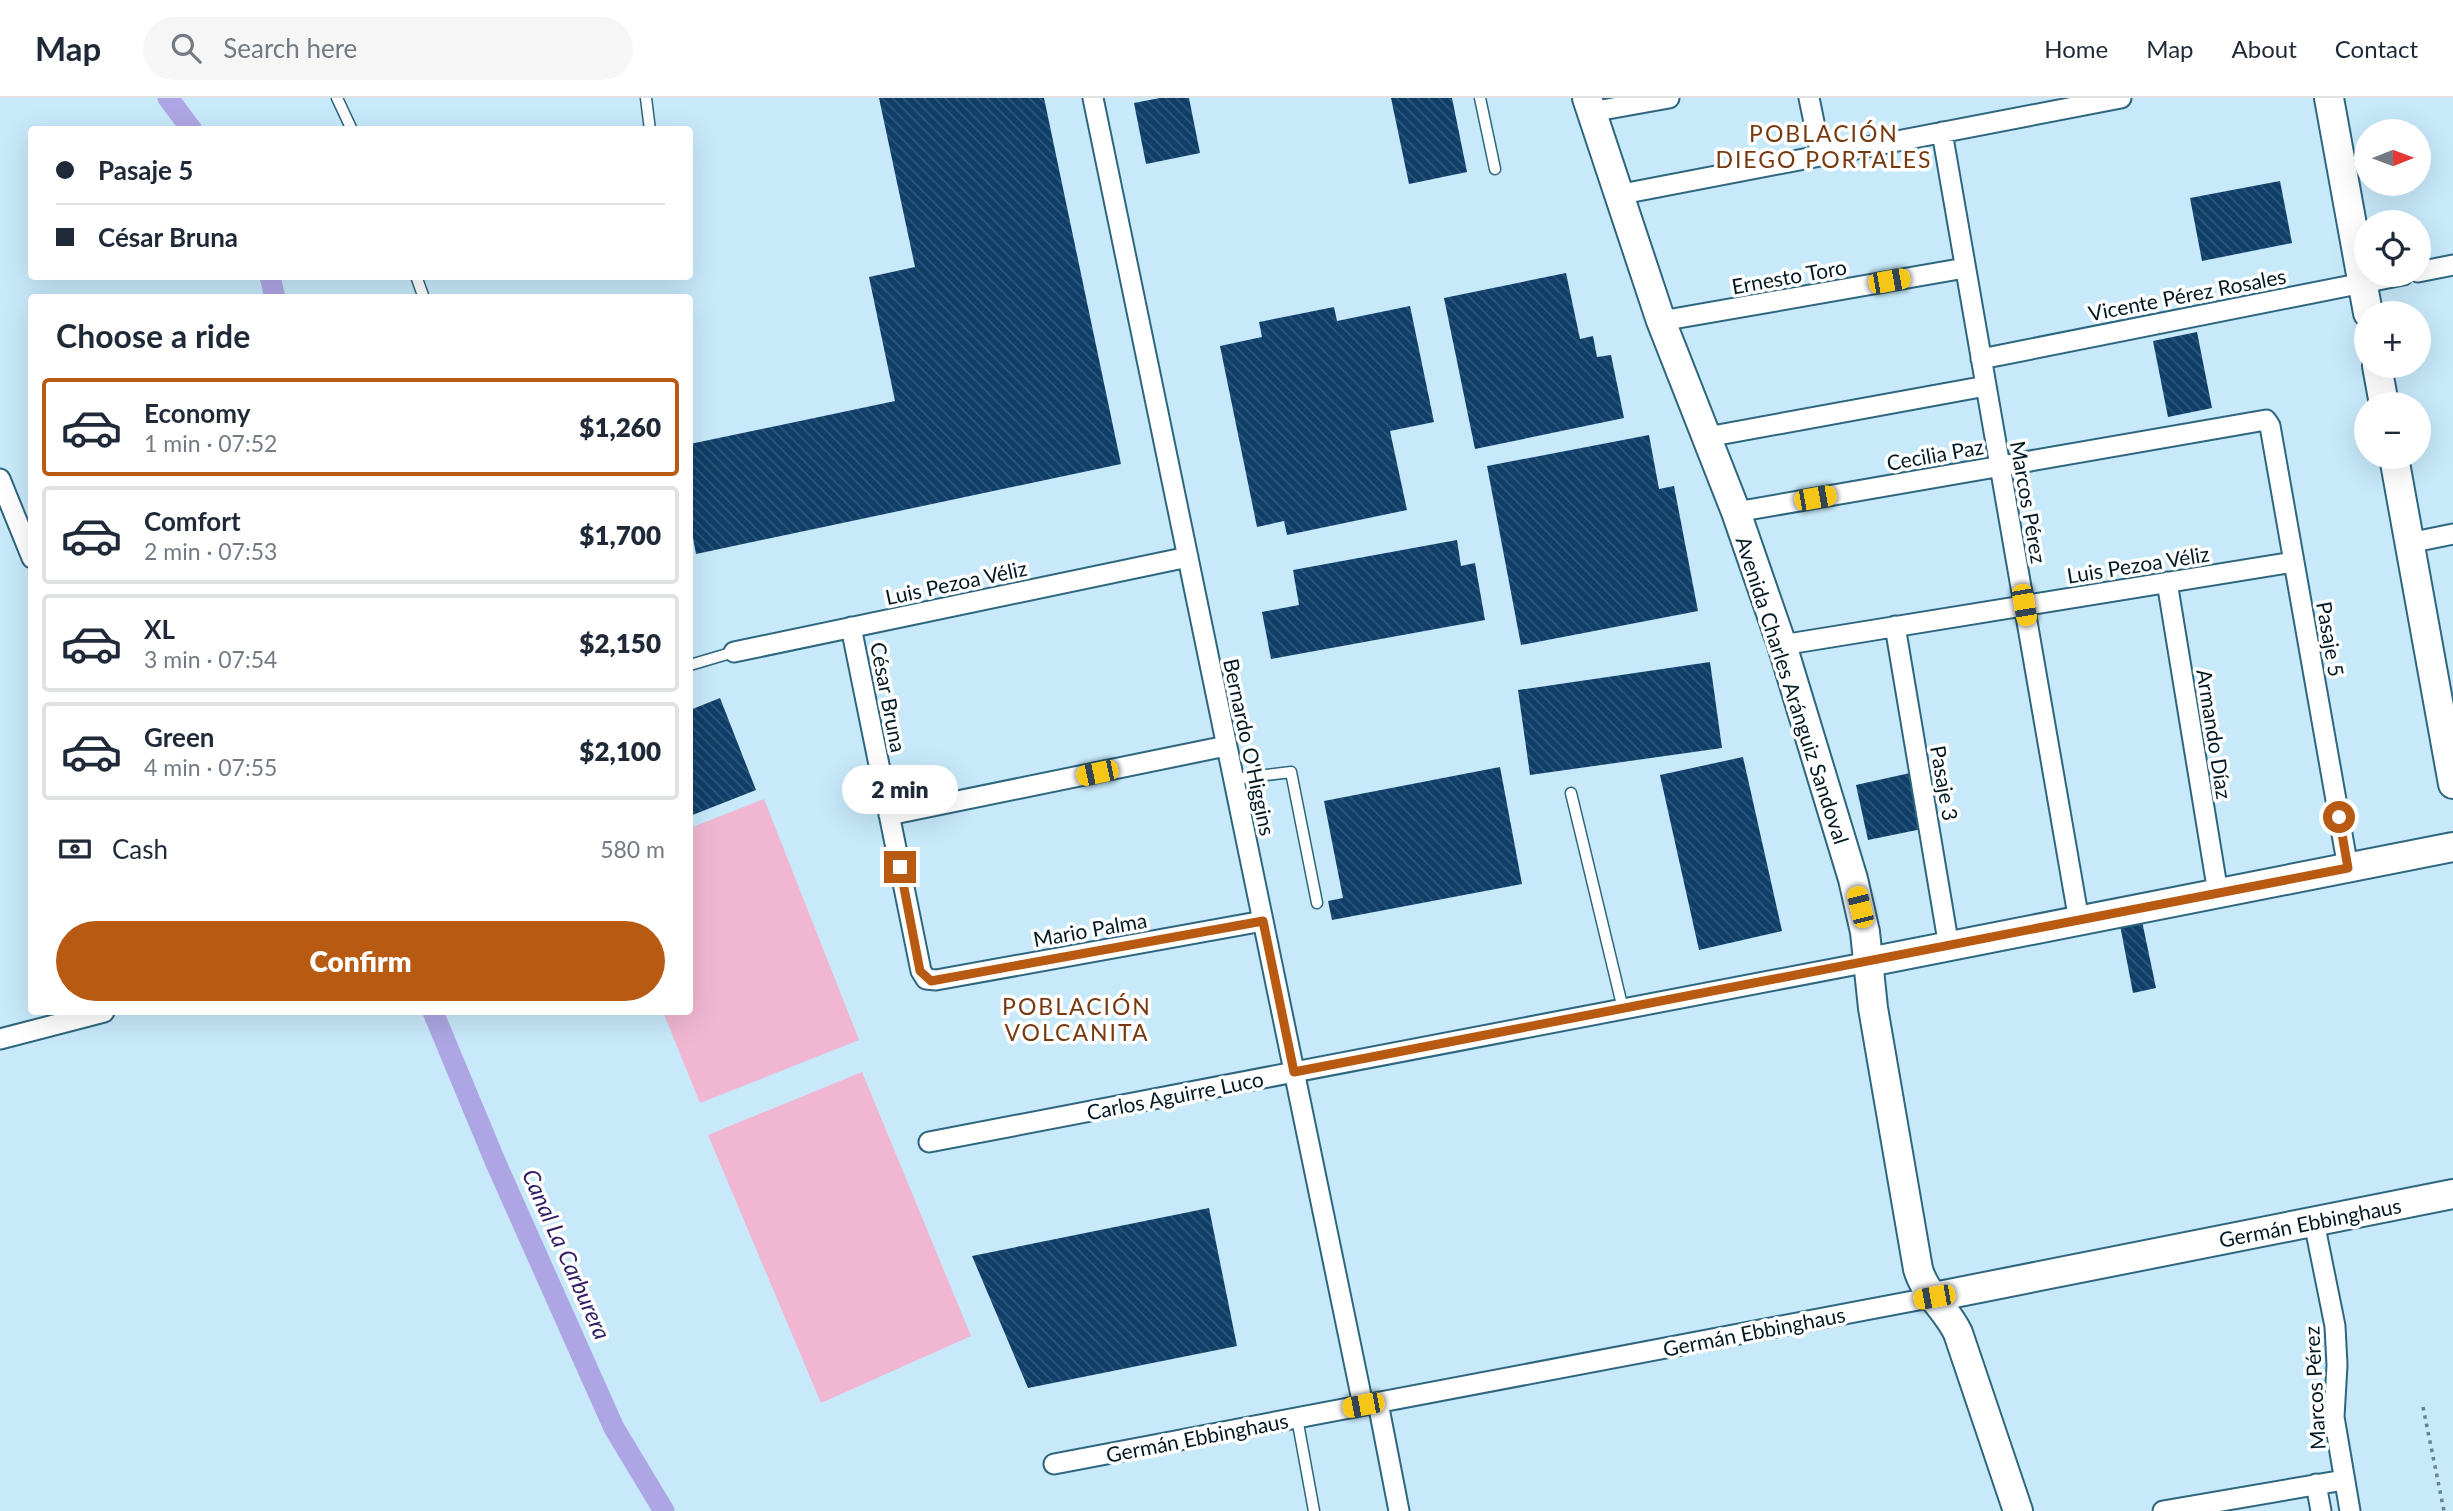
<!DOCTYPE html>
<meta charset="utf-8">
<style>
:root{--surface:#fff;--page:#f6f6f7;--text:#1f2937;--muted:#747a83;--line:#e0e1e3;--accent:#b95a13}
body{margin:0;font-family:Lato,sans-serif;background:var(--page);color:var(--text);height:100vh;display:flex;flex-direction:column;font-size:26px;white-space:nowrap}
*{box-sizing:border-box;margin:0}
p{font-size:23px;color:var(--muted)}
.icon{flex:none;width:38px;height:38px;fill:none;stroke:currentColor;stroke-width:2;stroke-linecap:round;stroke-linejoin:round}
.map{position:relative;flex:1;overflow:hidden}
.sheet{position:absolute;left:28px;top:196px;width:665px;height:721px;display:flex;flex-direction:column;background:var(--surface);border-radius:7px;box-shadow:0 7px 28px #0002}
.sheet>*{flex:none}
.top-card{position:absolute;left:28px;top:28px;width:665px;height:154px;border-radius:7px;box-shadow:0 7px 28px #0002;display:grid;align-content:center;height:154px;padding:0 28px;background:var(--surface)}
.needle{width:46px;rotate:89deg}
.tools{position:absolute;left:2354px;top:21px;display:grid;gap:14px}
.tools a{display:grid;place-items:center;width:77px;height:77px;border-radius:50%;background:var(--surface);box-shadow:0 7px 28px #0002;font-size:35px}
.end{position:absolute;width:32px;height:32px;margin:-16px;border:9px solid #b95a13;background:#fff;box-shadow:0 0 0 4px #fff}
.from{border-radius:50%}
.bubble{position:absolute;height:49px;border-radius:24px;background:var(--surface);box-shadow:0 7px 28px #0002;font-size:23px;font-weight:800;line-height:49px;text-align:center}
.car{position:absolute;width:21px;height:42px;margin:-21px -10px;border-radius:9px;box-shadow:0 0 5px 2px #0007;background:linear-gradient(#f5c518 24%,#345 0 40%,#f5c518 0 76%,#345 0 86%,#f5c518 0)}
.top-card b{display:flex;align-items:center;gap:24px;height:66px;font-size:26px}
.top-card b+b{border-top:2px solid var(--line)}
.top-card i{width:18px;height:18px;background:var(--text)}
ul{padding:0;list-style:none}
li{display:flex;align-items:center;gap:21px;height:98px;margin:0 14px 10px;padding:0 14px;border:4px solid var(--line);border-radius:7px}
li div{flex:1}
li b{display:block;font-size:26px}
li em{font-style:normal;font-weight:800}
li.current{border-color:var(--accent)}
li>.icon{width:63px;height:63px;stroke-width:1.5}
h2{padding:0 28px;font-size:32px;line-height:84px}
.pay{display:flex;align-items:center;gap:18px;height:77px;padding:0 28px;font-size:26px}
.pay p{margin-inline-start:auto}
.button{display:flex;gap:14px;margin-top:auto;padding:14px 28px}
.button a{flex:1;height:80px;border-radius:42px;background:var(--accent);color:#fff;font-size:28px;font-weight:800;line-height:80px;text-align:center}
header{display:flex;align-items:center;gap:42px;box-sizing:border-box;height:98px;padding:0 35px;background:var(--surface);border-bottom:2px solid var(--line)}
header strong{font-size:33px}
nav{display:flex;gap:38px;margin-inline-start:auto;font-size:24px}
.search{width:490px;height:63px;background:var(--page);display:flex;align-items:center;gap:18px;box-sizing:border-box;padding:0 24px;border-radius:38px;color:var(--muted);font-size:26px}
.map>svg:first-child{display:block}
.pitch{fill:#f1b7d2}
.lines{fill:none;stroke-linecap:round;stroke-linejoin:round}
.canal{stroke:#aea6e4;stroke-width:21}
.building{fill:url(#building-back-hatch)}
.lane-casing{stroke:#2e667f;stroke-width:13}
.street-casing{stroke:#2e667f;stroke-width:23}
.secondary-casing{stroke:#2e667f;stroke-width:32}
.path{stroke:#678391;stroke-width:3.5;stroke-dasharray:3.5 5;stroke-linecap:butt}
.lane{stroke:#fff;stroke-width:10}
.street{stroke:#fff;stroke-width:19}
.secondary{stroke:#fff;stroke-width:28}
.route{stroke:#b95a13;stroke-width:9}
.labels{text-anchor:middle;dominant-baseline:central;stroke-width:7;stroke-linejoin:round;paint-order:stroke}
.street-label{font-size:21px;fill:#031923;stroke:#fff}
.neighbourhood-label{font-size:23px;letter-spacing:2px;fill:#773910;stroke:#fff}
.water-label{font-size:23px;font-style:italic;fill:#301d64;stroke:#fff}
</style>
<header>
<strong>Map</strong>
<div class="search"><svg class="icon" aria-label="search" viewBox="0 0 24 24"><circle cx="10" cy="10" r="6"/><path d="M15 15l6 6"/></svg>Search here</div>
<nav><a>Home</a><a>Map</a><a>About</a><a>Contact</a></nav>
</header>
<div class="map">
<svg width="2453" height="1413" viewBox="0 0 2453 1413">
<defs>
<pattern id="building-back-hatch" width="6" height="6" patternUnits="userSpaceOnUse" patternTransform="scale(1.75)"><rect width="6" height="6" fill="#0f3e68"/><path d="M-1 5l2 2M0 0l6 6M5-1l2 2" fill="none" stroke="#305779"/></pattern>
</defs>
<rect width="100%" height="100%" fill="#c7e9fa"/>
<path class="pitch" d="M764 701 859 942 700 1005 663 914H690V730Z
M862 974 971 1238 821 1305 708 1037Z"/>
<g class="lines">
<path class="canal" d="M168 0 192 32
M270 178 275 200
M433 914 495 1063 614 1330 664 1413"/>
</g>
<path class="building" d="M879 0H1044L1121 366 696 456 690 424V346L895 303 869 179 915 169Z
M1160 0H1189L1200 55 1146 66 1134 5Z
M1391 0H1452L1467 74 1409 86Z
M2280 83 2292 145 2202 163 2190 100Z
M1566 175 1580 241 1593 238 1597 259 1611 257 1624 320 1475 351 1444 200Z
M1410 208 1434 324 1390 333 1407 412 1287 437 1284 423 1257 429 1220 248 1262 239 1259 224 1334 209 1337 223Z
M2197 234 2212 310 2168 319 2153 243Z
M1649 337 1659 391 1674 388 1698 513 1521 547 1487 368Z
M1457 442 1461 468 1475 465 1485 522 1271 561 1262 514 1299 507 1293 472Z
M1710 564 1722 650 1530 677 1518 592Z
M720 600 756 692 690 718V612Z
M1743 659 1782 833 1699 852 1660 677Z
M1500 669 1522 786 1332 822 1328 803 1343 800 1324 703Z
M1910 675 1922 731 1868 742 1856 687Z
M2142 823 2156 890 2133 895 2120 827Z
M1209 1110 1237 1248 1028 1290 972 1158Z"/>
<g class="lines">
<g class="lane-casing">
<path id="lane" d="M337 0 352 32
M646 0 650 32
M1480 0 1495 71
M416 178 424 200
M690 567 734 554
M1234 681 1291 674 1317 805
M1571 695 1623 911
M1297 1320 1314 1413"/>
</g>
<g class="street-casing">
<path id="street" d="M1093 0 1363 1307
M1809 0 1821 58
M1591 14 1669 0
M1942 34 2079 823
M1617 97 2121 0
M2418 174 2453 167
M1661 223 1965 170
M1981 261 2403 177
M1707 339 1986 288
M0 381 32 460
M1736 414 2266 322 2270 328 2348 770
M2409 445 2453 436
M2167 484 2218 795
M1895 528 1949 849
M851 529 921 873 926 881 936 882 1263 823
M1782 547 2294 464
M734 554 1188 459
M889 717 1226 648
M0 941 104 914
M929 1044 1869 864
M2314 1124 2335 1228 2337 1267 2334 1319 2350 1413
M1378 1305 1399 1413
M1054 1366 1934 1199
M2316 1386 2321 1413
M2163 1413 2344 1382"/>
</g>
<g class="secondary-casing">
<path id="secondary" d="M1587 0 1661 223 1736 414 1782 547 1853 781 1865 834 1873 910 1918 1171C1925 1196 1947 1211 1958 1235L2018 1413
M2329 0 2368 215
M2377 268 2384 306
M2394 359 2453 686
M1869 864 2453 749
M1934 1199 2453 1096"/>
</g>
<path class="path" d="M2423 1309 2444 1413"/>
<use href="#lane" class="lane"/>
<use href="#street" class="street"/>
<use href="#secondary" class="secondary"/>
</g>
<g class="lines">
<path class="route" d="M900 769 920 873 931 883 1263 823 1294 974 2348 770 2339 719"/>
</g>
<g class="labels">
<g class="street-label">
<text transform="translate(1789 178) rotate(-10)">Ernesto Toro</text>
<text transform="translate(2187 196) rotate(-11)">Vicente Pérez Rosales</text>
<text transform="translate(1935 356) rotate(-10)">Cecilia Paz</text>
<text transform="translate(2029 404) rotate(80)">Marcos Pérez</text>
<text transform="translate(2138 466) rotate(-9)">Luis Pezoa Véliz</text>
<text transform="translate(956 484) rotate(-12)">Luis Pezoa Véliz</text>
<text transform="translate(2331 541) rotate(80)">Pasaje 5</text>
<text transform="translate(1793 592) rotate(72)">Avenida Charles Aránguiz Sandoval</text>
<text transform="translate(889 599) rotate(79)">César Bruna</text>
<text transform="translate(2215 636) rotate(81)">Armando Díaz</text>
<text transform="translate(1250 649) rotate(78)">Bernardo O'Higgins</text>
<text transform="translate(1945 685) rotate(80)">Pasaje 3</text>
<text transform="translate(1090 831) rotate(-10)">Mario Palma</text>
<text transform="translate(1175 997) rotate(-11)">Carlos Aguirre Luco</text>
<text transform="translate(2310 1124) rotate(-11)">Germán Ebbinghaus</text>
<text transform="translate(1754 1233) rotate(-11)">Germán Ebbinghaus</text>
<text transform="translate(2314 1290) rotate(-93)">Marcos Pérez</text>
<text transform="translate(1197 1339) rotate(-11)">Germán Ebbinghaus</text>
</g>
<g class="neighbourhood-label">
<text x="1824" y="35">POBLACIÓN<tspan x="1824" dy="26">DIEGO PORTALES</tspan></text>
<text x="1077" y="908">POBLACIÓN<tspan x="1077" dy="26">VOLCANITA</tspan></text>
</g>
<g class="water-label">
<text transform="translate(567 1156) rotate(66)">Canal La Carburera</text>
</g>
</g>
</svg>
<div class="tools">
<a><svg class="needle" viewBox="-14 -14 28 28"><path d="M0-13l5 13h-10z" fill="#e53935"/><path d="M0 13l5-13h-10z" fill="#747a83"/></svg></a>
<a><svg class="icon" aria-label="locate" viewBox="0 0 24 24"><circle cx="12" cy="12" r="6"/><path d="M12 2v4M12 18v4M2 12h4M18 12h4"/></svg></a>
<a>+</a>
<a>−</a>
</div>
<i class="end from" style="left:2339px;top:719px"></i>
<i class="end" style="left:900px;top:769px"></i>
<div class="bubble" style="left:842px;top:667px;width:116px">2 min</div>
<i class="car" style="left:1889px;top:183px;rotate:80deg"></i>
<i class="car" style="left:1815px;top:400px;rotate:80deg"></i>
<i class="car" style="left:2024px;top:507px;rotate:170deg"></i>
<i class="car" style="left:1097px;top:675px;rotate:258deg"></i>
<i class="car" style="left:1860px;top:809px;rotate:346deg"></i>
<i class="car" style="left:1934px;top:1199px;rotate:260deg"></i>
<i class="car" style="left:1363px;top:1307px;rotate:259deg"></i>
<div class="top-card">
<b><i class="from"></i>Pasaje 5</b>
<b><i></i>César Bruna</b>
</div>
<section class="sheet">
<h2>Choose a ride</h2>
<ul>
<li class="current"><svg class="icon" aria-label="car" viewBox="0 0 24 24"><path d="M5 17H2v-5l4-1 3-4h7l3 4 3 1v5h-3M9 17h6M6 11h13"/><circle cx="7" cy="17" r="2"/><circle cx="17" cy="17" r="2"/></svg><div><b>Economy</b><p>1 min · 07:52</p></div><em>$1,260</em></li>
<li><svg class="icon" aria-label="car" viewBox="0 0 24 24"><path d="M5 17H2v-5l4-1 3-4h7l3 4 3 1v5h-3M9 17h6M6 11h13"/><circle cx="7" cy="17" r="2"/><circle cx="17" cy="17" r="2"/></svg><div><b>Comfort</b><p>2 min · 07:53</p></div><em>$1,700</em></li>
<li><svg class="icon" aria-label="car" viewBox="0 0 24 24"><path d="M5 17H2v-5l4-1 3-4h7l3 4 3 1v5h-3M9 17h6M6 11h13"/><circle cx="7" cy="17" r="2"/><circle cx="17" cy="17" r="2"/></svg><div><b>XL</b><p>3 min · 07:54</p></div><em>$2,150</em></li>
<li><svg class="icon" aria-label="car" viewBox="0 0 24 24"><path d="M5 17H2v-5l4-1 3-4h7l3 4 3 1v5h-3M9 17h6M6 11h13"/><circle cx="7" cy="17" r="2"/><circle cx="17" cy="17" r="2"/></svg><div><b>Green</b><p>4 min · 07:55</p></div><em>$2,100</em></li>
</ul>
<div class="pay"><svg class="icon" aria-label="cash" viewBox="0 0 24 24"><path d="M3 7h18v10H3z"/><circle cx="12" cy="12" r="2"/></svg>Cash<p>580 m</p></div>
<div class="button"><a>Confirm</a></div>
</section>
</div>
